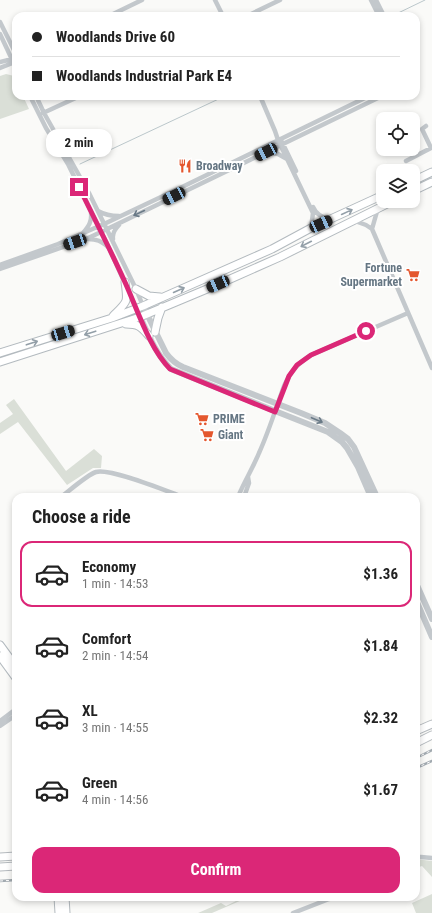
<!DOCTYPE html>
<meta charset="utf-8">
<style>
:root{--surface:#fff;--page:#f6f6f6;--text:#222;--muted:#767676;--line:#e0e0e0;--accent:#db2777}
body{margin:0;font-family:"Roboto Condensed",sans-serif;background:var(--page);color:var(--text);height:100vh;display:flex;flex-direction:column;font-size:15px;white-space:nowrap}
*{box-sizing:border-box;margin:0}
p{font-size:13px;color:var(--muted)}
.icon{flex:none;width:22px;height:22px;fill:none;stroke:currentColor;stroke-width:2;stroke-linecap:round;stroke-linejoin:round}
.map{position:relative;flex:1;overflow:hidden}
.details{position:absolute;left:12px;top:493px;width:408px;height:408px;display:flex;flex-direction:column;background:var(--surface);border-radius:12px;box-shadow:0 2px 6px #0003}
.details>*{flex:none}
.hud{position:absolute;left:12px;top:12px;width:408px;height:88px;border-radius:12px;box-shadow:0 2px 6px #0003;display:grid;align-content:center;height:88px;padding:0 20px;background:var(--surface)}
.buttons{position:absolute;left:376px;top:112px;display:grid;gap:8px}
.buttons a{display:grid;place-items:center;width:44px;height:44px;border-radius:8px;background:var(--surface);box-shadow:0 2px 6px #0003;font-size:20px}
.end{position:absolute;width:18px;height:18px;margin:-9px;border:5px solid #db2777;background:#fff;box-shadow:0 0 0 2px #fff}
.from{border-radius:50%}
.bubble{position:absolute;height:28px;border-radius:12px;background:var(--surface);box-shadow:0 2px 6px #0003;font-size:13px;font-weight:700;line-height:28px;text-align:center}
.car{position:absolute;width:12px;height:24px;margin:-12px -6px;border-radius:5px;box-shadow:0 0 3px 1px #0007;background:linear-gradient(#222 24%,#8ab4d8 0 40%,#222 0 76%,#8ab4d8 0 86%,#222 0)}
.hud b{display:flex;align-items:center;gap:14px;height:38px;font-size:15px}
.hud b+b{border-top:1px solid var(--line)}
.hud i{width:10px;height:10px;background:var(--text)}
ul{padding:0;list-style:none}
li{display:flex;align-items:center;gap:12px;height:66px;margin:0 8px 6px;padding:0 12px;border:2px solid transparent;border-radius:12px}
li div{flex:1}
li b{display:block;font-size:15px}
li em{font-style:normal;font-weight:700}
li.on{border-color:var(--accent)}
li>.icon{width:36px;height:36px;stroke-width:1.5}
h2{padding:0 20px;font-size:18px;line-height:48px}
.primary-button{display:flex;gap:8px;margin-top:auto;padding:8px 20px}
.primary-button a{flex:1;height:46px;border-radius:12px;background:var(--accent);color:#fff;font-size:16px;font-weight:700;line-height:46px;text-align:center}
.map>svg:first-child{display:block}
.green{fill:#dadfd7}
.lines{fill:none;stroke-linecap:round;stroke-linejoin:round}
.stream{stroke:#bbc7cb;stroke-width:1}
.secondary-casing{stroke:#b3babf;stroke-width:9}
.primary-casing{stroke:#b5babe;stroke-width:9}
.minor{stroke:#c3c8cc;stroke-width:4.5}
.tertiary{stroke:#c3c8cc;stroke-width:6}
.secondary{stroke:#fff;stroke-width:7}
.primary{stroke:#fff;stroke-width:7}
.rail-casing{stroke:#a2aab0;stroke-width:2.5}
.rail{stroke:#fff;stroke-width:1;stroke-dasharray:3;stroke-linecap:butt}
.oneway{stroke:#939fa8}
.oneway2{stroke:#6a7a87}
.route{stroke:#db2777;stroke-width:5}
.labels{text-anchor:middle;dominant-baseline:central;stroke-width:4;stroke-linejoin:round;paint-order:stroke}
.poi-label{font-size:12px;font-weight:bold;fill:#657683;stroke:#fff;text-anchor:start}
</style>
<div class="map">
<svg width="432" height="913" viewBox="0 0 432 913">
<rect width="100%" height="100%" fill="#fafaf8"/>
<path class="green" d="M6 74 14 76 16 81V96H23L29 109 0 119V76Z
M14 399 66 471 94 449 102 456 101 468H93L67 485 18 422 0 434V423L13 414 6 405Z
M416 859 432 861V877L422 866 416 868Z
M432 894V913H416L412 903Z
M238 897H249L212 913H198L221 903 226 906 236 901 237 898Z"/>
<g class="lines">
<path class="stream" d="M392 16 425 0
M80 164 225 96"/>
<g class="secondary-casing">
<path id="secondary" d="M413 181 432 172
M413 191 432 182
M136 289 149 296 160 297
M113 316C128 301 128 303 125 282
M126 324C139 324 141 327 149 336
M155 332 158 318 162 307
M0 353 112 318 143 306 272 249 311 228 383 195
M0 362 140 317 219 284 280 257 393 201
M0 645 16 667
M0 656 16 678
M58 897 59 913
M65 897 66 913"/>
</g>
<g class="primary-casing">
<path id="primary" d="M416 731 432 724
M416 743 432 735
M0 857 16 856
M0 867 16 866"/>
</g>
<path class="minor" d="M215 0 223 16
M371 0 379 16
M376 0 384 16
M109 16 142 0
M247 16 280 0
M0 22 16 54
M0 34 16 68
M0 62 16 58
M0 68 15 62
M30 96 46 128 68 164 109 248 136 308
M36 96 44 113 89 193 136 289 143 306
M260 96 275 131 278 140 313 213 311 228
M43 113 80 96
M282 142 296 171
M266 152 278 154 287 159
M406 161 431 148 422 129 426 126
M313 207C316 214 321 217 328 219
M98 211C105 215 111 216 119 216
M355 221 366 225 372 229 432 368
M372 229 378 208
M83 233C89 226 92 221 91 213
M88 239C97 239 101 241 108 247
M113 239C112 233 115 229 119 225
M0 265 58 244 104 224 180 188 369 96
M0 269 86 239 101 232 382 96
M61 497C69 491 87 475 96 472 111 468 166 491 183 497
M238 497C244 482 253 468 259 453 269 431 276 408 284 386 291 371 297 364 311 355L408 313
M244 497 249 483 248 477
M0 721 16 709
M0 726 16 715
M416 857H421L432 858
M293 913 329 899 338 897"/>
<path class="tertiary" d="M143 306 166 353C171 360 176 364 183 367L301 413 325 423 340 433 348 439 354 447 377 497
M136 308C146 329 154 352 171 369L275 411 328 432 342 442 347 448 358 467 371 497
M416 583 432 619
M416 600 432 637"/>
<use href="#secondary" class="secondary"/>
<use href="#primary" class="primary"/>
<g class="rail-casing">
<path id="rail" d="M416 758 432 750
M416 768 432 761
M0 881 16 880"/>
</g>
<use href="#rail" class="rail"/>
</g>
<defs><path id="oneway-shaft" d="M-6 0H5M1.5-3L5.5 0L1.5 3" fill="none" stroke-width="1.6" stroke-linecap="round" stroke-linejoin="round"/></defs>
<g class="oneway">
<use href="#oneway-shaft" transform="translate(347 212) rotate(-25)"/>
<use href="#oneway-shaft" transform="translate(306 244) rotate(153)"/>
<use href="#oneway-shaft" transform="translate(179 290) rotate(-24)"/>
<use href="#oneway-shaft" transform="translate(90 333) rotate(162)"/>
<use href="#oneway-shaft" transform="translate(32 343) rotate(-18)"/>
</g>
<g class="oneway2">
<use href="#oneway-shaft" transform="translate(139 213) rotate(155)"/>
<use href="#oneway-shaft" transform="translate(317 420) rotate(23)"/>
</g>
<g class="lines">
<path class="route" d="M79 187C94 218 110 249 124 280 137 308 149 348 170 369L275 412 289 376 297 365 311 355 366 331"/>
</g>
<defs>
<g id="restaurant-bare" transform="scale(1.08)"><path d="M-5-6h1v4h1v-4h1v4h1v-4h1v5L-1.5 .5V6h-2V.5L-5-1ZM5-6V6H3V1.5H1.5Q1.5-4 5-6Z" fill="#e4572e" stroke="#fff" stroke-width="2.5" paint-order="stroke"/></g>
<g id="supermarket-bare" transform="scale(1.08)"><path d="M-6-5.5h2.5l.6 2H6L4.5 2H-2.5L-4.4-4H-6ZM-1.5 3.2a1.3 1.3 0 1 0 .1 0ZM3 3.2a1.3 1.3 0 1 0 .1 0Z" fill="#e4572e" stroke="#fff" stroke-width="2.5" paint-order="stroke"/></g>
</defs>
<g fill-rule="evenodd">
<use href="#restaurant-bare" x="185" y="166"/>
<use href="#supermarket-bare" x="413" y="275"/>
<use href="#supermarket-bare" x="202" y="419"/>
<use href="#supermarket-bare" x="207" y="435"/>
</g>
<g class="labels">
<g class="poi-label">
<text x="196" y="166">Broadway</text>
<text x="402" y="268" text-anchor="end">Fortune<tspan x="402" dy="14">Supermarket</tspan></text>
<text x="213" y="419">PRIME</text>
<text x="218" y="435">Giant</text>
</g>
</g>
</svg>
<div class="buttons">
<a><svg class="icon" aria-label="locate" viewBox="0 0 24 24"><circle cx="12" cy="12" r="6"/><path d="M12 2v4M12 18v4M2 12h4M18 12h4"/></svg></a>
<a><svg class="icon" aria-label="layers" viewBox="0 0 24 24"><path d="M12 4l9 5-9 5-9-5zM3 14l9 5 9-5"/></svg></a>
</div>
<i class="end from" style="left:366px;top:331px"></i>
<i class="end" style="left:79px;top:187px"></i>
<div class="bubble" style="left:46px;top:129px;width:66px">2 min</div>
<i class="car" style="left:266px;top:152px;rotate:244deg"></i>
<i class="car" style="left:174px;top:196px;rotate:244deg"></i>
<i class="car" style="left:321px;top:224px;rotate:66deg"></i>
<i class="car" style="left:75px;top:242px;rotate:251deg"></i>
<i class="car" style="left:218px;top:284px;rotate:247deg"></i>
<i class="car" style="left:63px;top:333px;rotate:73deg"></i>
<div class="hud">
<b><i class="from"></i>Woodlands Drive 60</b>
<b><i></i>Woodlands Industrial Park E4</b>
</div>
<section class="details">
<h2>Choose a ride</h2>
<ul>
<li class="on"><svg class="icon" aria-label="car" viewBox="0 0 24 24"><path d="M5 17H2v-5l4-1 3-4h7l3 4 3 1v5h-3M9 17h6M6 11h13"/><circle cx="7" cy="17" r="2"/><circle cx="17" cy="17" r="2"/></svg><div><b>Economy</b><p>1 min · 14:53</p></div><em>$1.36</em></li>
<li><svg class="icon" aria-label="car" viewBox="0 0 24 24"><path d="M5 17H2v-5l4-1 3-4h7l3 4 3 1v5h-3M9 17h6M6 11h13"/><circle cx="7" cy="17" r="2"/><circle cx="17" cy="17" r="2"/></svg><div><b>Comfort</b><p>2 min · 14:54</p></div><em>$1.84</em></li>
<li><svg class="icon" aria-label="car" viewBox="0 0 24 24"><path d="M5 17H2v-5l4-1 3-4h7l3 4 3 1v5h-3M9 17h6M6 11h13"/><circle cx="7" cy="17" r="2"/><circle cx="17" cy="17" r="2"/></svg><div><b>XL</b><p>3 min · 14:55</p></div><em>$2.32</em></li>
<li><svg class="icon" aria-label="car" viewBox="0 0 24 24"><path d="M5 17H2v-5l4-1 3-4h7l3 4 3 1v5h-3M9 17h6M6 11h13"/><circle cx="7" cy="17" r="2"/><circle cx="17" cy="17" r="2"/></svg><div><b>Green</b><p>4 min · 14:56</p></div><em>$1.67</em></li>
</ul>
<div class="primary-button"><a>Confirm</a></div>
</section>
</div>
